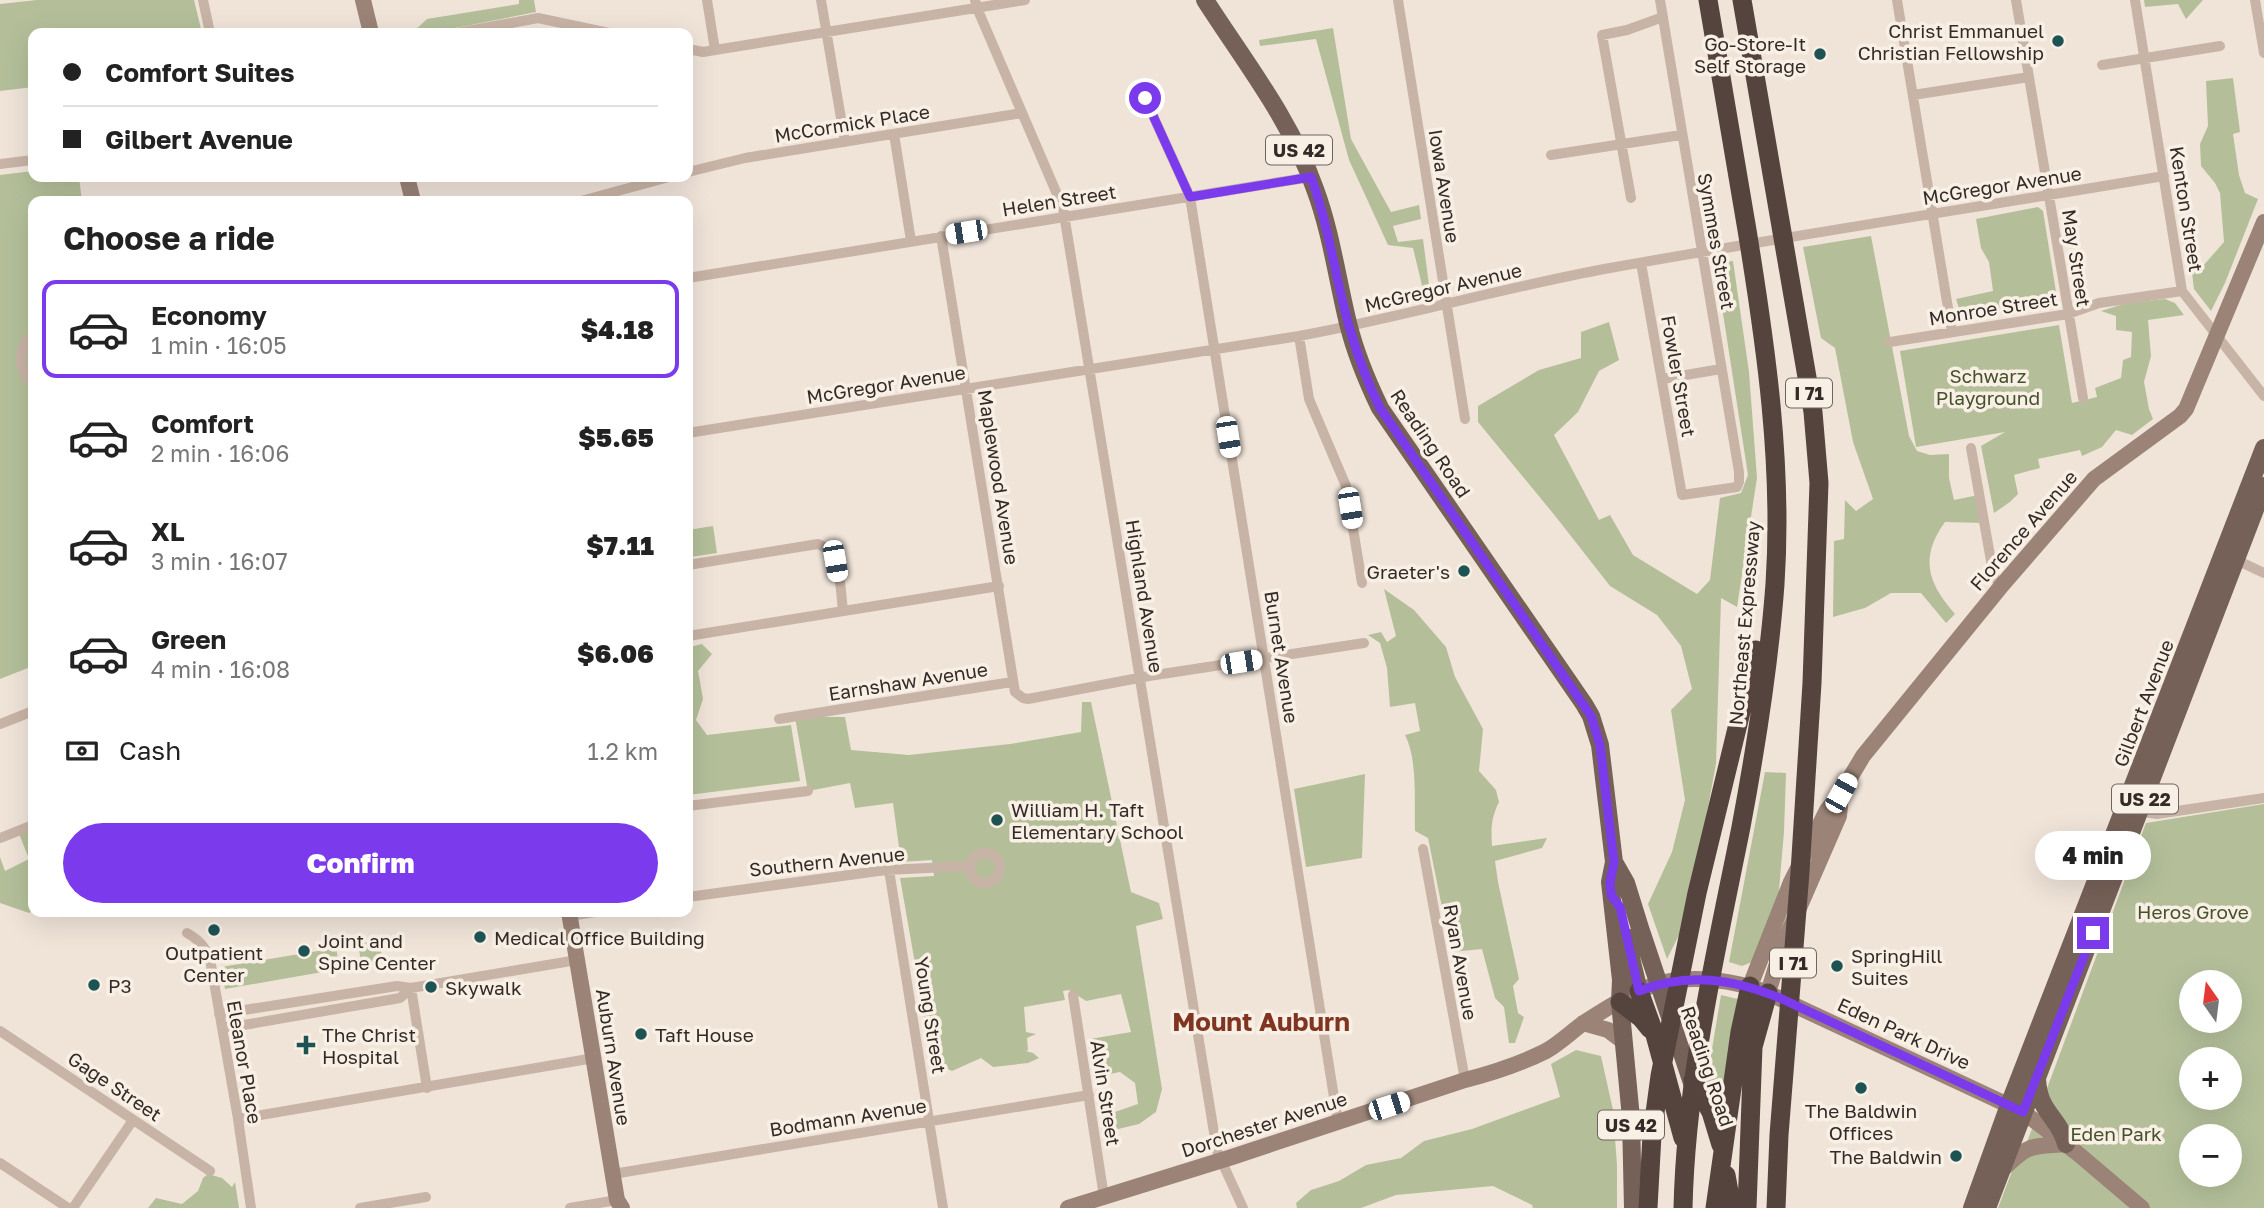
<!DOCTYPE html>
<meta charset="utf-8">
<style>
:root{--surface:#fff;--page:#f2f2f2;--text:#222;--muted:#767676;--line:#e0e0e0;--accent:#7c3aed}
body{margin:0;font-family:"Golos Text",sans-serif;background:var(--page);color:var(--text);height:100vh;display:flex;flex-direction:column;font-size:26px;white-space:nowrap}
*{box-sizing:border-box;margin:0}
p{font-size:23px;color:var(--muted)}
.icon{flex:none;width:38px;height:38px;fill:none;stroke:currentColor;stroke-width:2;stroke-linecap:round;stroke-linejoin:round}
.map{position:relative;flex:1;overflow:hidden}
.sheet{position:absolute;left:28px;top:196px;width:665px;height:721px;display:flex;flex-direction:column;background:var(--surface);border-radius:14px;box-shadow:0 7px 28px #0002}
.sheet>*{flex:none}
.hud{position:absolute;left:28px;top:28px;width:665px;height:154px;border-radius:14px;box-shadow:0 7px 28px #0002;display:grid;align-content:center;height:154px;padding:0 35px;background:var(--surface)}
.needle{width:46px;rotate:346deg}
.controls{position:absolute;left:2179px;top:970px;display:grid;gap:14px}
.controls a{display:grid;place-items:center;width:63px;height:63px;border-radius:50%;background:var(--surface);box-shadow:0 7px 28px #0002;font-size:35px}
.end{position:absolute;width:32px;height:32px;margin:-16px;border:9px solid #7c3aed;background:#fff;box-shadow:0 0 0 4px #fff}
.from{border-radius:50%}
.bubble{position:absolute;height:49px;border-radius:24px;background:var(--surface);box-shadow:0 7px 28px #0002;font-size:23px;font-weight:800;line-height:49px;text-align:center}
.car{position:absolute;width:21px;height:42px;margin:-21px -10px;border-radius:9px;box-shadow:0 0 5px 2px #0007;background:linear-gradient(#fff 24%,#345 0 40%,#fff 0 76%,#345 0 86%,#fff 0)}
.hud b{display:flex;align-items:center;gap:24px;height:66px;font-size:26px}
.hud b+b{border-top:2px solid var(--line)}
.hud i{width:18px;height:18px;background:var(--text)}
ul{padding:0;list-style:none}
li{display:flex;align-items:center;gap:21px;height:98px;margin:0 14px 10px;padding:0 21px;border:4px solid transparent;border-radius:14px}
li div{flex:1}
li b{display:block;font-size:26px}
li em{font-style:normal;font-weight:800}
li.on{border-color:var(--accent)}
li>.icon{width:63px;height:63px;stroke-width:1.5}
h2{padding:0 35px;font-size:32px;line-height:84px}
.pay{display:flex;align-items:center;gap:18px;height:77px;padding:0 35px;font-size:26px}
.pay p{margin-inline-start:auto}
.button{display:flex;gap:14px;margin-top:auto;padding:14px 35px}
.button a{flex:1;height:80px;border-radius:42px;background:var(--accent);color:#fff;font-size:28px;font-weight:800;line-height:80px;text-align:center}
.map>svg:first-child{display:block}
.green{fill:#b4bf9a;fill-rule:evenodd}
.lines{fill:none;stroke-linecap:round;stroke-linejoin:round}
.street{stroke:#c8b4a6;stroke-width:10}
.secondary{stroke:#9b8377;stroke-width:16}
.primary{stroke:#766158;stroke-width:18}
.highway{stroke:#55443e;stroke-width:19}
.route{stroke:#7c3aed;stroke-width:9}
.poi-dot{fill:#1e5354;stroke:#f8efe5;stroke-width:2.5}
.labels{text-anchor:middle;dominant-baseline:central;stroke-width:7;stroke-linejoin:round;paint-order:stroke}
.shield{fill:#f8efe5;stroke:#6f6560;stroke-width:2}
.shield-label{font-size:18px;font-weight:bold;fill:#342a27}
.poi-label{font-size:19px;fill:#342a27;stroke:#f8efe5;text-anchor:start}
.street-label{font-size:19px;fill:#342a27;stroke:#f8efe5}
.park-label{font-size:19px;fill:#45512b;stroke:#f8efe5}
.district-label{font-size:26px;font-weight:bold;fill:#803422;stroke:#f8efe5}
</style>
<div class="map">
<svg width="2264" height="1208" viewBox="0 0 2264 1208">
<rect width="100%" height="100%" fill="#f0e4d9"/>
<path class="green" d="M37 0H194L202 33H33V87L0 91V4Z
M519 0H534L536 12 430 33H412L427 19 519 4Z
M2144 0H2203L2186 19 2178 4 2145 7Z
M1333 28 1351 139 1391 212 1419 205 1421 219 1393 226 1398 242 1423 239 1429 285 1425 298 1413 248 1388 245 1349 160 1316 39 1260 46 1259 40Z
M2233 78 2240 132 2233 134 2239 175 2245 193 2258 199 2225 283 2211 311 2194 289 2191 265 2202 267 2224 242 2220 193 2215 183 2201 166 2200 144 2208 126 2206 81Z
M33 171V177H79L82 201H33V666L0 679V175Z
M2038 207 2043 211 2058 304 1962 318 1956 299 1993 291 1989 262 1981 248 1976 219Z
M1871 236 1909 436 1917 451 1930 455 1949 454V478L1954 500 1978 495 1983 523 1945 522C1919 558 1928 583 1955 614L1946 623 1921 593H1891L1865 608 1833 617 1834 541 1844 539 1845 500 1856 511 1873 499 1853 442 1835 348 1821 338 1803 247Z
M1733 261 1749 372 1757 478 1737 607 1721 598 1716 764 1687 919 1667 959 1648 904 1672 852 1685 800 1671 710 1692 689 1681 646 1657 615 1610 586 1556 517 1478 422V406L1539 370 1581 358V332L1609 322 1619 360 1599 371 1578 412 1554 435 1599 520 1610 515 1633 555 1697 594 1710 580 1720 498 1741 493 1748 475 1715 262Z
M2165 299 2175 303 2184 315 2148 320 2151 356 2144 382 2149 409 2153 419 2132 435 2116 430 2102 447 2082 456 2080 450 2038 459 2040 468 2014 475 2018 494 2010 502 1994 513 1981 446 2005 432 1916 447 1900 351 2059 325 2072 403 2097 397 2095 388 2121 378 2123 360 2131 357 2132 332 2116 330V316L2101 311 2127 303Z
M713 526 717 553 690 557 688 530Z
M1384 589 1414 610 1446 647 1455 677 1483 729 1479 771 1496 790 1499 802C1491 818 1491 829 1492 846L1547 838 1542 848 1495 861 1498 882 1519 979 1513 986 1518 1013 1524 1017 1515 1043H1509L1504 1007 1495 998 1482 949 1451 952 1428 838 1415 831C1414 803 1418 760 1405 735L1420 731 1415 703 1390 707 1387 668 1380 643 1368 635 1381 632 1387 642 1396 636Z
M702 644 712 654 698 671 703 699 696 720 707 735 791 725 800 781 688 795V680L690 679 693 668 690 647Z
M1082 702H1091L1131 892 1159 903 1163 919 1136 926 1162 1089 1156 1112 1139 1124 1110 1131 1106 1115 1138 1104 1135 1083 1120 1072 1096 1077 1090 1039 1131 1032 1121 994 1086 1001 1069 990 1063 991 1065 1000 1024 1007 1026 1032 1036 1034 1027 1038 1028 1050 1026 1051 1033 1053 1039 1058 1028 1063 993 1067 981 1058 952 1071 939 1065 933 1066 900 878 934 876 932 860 901 862 893 803 855 808 850 783 808 791 795 717H845L851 750 909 755 1010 744 1081 732Z
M1765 772 1786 773 1784 832 1778 901 1752 962 1742 966 1729 962Z
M1365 774 1362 858 1306 867 1294 789Z
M2264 804V1208H1998L2012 1171 2027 1142 2146 823ZM2191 982H2230V1020H2191ZM2191 1059H2230V1097H2191ZM2191 1136H2230V1174H2191Z
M33 825V911L29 913 0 903V857L5 871 29 859 18 831Z
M379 940 383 963 362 967 358 944Z
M336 948 340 969 225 989 221 967Z
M1721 995 1742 1000 1720 1127 1705 1091Z
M1576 1050 1601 1056 1613 1110 1617 1165V1208H1533L1532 1205 1493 1186 1396 1195 1361 1208H1297L1296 1203 1311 1190 1339 1181 1366 1165 1401 1158 1424 1141 1472 1129 1560 1097 1551 1064Z
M208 1174 222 1178 232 1187 235 1182 239 1208H148L156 1198 182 1204 198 1191 203 1178Z"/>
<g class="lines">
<path class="street" d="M203 0 210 33
M707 0 715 50
M821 0 845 142
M975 0 977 8 1063 208 1217 1151 1243 1208
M1398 0 1465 419
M1897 0 1952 332
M2016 0 2083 398
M2135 0 2182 291 2264 396
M2255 0 2264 53
M457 33 538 18 609 33
M688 49 703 52 715 50 1025 0
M2102 65 2220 46
M1913 95 2029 77
M1145 98 1190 197 1338 1122
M894 134 911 241
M1551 155 1681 135
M0 164 33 160
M688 172 745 158 1022 113
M1631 198 1602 35 1627 30 1663 17
M581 201 669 177
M941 236 1015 692 1023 698 1028 699 1149 676 1364 643
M1641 263 1682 495 1737 487 1739 482V472L1660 0
M688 278 1311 177
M33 333C17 349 17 369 33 385
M1299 336 1309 399 1346 486 1362 583
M1890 342 2068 314 2099 303 2182 291
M1662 379 1721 369
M688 433 1299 336C1403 317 1505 287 1610 268 1794 235 1979 207 2164 176
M1971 448 1994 578 2003 584
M2232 558 2264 573
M688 565 818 544C842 552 840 589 843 610
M688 636 999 586
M779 719 1012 682
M0 724 33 711
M688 806 808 791
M2135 811 2157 814 2264 798
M0 838 33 825
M1423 849 1465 1080
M970 868a15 15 0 1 1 30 0a15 15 0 1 1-30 0Z
M889 870 943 1208
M688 897 886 870 970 866
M570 916 595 912
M187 933C199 940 205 946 210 959L238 1119 251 1208
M411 988 427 1088
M1073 995 1104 1197
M219 1014 397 986 411 988 577 960
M223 1027H232L400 998 411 988
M0 1031 210 1171
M238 1119 594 1058
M0 1163 68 1208
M613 1174 1089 1095
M73 1208 133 1120
M360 1208 426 1197
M570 1208 617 1200"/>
<path class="secondary" d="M363 0 371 33
M407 177 413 201
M569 912 617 1200 622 1208
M1750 986 1791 882 1827 810 1841 793 1863 756 2003 584 2094 479 2180 416 2186 409 2264 222
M1768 993 1782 947 1839 816 1841 793
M1583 1023 1608 1030 1624 1042
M2003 1169C2030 1143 2030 1147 2066 1144
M1068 1208 1232 1157 1465 1080C1492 1073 1520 1064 1546 1051 1560 1043 1572 1031 1585 1022 1607 1008 1632 992 1657 984 1692 974 1734 980 1768 993L2023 1112 2076 1152 2142 1208"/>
<path class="primary" d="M1205 0C1244 61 1291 120 1315 189 1331 232 1337 278 1348 323 1355 352 1367 381 1380 408L1584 704 1591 716 1600 745 1614 862 1610 882 1621 980 1620 1002 1631 1118 1633 1208
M1614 862 1626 883 1640 928 1693 1086
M1626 937 1639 991
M2037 1079C2039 1114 2058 1115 2066 1144
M1972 1208 2009 1105 2264 448
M1987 1208 2264 486"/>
<path class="highway" d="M1742 0 1813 412 1819 483 1812 683 1800 872 1779 1135 1776 1208
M1639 991 1655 1035 1683 1138
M1620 1002 1641 1018 1650 1029
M1693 1080 1711 1112 1721 1145
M1726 1175 1732 1208
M1648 1208 1652 1135 1660 1076 1697 893 1756 650
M1683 1208C1686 1079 1716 952 1741 827 1756 747 1769 665 1775 584 1783 465 1766 347 1747 230 1734 153 1721 77 1708 0
M1715 1208 1740 1032 1750 986
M1747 1208 1753 1047 1768 993"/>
</g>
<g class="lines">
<path class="route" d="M1145 98 1190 197 1311 177C1329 226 1335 277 1349 326 1357 354 1367 382 1380 408L1591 716 1600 745 1614 862 1610 882 1611 895 1620 907 1639 991C1688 972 1733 979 1780 998L2023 1112 2093 933"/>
</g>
<g class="poi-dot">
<circle cx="2058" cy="41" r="7"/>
<circle cx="1820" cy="54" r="7"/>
<circle cx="1464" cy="571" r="7"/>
<circle cx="997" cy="820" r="7"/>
<circle cx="214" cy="930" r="7"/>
<circle cx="480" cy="937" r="7"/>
<circle cx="304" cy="951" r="7"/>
<circle cx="1837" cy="966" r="7"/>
<circle cx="94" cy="985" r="7"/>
<circle cx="431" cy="987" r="7"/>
<circle cx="641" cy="1034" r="7"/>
<path d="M302.5 1034.5h7v7h7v7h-7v7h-7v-7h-7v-7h7z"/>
<circle cx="1861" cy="1088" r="7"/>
<circle cx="1956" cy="1156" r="7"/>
</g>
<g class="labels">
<g class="shield">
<rect x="1266" y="135.5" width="66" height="29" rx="5"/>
<rect x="1786" y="378.5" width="46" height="29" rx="5"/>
<rect x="2112" y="784.5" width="66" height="29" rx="5"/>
<rect x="1770" y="948.5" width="46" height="29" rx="5"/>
<rect x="1598" y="1110.5" width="66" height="29" rx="5"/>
</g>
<g class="shield-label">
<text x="1299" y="150">US 42</text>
<text x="1809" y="393">I 71</text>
<text x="2145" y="799">US 22</text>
<text x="1793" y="963">I 71</text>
<text x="1631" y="1125">US 42</text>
</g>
<g class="poi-label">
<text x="2044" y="30" text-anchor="end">Christ Emmanuel<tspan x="2044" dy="22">Christian Fellowship</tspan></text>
<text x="1806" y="43" text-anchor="end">Go-Store-It<tspan x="1806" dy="22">Self Storage</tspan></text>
<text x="1450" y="571" text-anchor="end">Graeter's</text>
<text x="1011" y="809">William H. Taft<tspan x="1011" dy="22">Elementary School</tspan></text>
<text x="494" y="937">Medical Office Building</text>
<text x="318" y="940">Joint and<tspan x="318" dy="22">Spine Center</tspan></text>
<text x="214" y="952" text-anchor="middle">Outpatient<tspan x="214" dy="22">Center</tspan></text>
<text x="1851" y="955">SpringHill<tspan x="1851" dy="22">Suites</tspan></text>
<text x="108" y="985">P3</text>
<text x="445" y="987">Skywalk</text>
<text x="322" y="1034">The Christ<tspan x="322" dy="22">Hospital</tspan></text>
<text x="655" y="1034">Taft House</text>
<text x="1861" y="1110" text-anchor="middle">The Baldwin<tspan x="1861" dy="22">Offices</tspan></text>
<text x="1942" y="1156" text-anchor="end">The Baldwin</text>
</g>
<g class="street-label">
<text transform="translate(852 123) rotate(-9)">McCormick Place</text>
<text transform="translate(2002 185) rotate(-9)">McGregor Avenue</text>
<text transform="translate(1445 186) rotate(81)">Iowa Avenue</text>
<text transform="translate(1059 200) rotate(-9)">Helen Street</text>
<text transform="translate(2187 209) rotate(81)">Kenton Street</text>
<text transform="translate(1717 241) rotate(80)">Symmes Street</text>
<text transform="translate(2077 258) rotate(81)">May Street</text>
<text transform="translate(1443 287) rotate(-13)">McGregor Avenue</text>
<text transform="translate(1993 308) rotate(-9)">Monroe Street</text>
<text transform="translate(1679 376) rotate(80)">Fowler Street</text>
<text transform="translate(886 384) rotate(-9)">McGregor Avenue</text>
<text transform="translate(1431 443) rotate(56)">Reading Road</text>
<text transform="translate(999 477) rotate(81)">Maplewood Avenue</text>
<text transform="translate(2023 530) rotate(-49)">Florence Avenue</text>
<text transform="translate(1145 596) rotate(81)">Highland Avenue</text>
<text transform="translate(1744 623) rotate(-85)">Northeast Expressway</text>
<text transform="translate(1282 657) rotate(81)">Burnet Avenue</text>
<text transform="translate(908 681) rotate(-9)">Earnshaw Avenue</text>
<text transform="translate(2143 703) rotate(-69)">Gilbert Avenue</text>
<text transform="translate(827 861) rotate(-6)">Southern Avenue</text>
<text transform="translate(1461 962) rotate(80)">Ryan Avenue</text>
<text transform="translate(931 1015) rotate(81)">Young Street</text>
<text transform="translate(1904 1033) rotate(25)">Eden Park Drive</text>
<text transform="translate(614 1057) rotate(81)">Auburn Avenue</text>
<text transform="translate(245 1062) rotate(80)">Eleanor Place</text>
<text transform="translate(1708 1066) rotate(71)">Reading Road</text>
<text transform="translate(115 1086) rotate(34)">Gage Street</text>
<text transform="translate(1106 1093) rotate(81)">Alvin Street</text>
<text transform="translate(848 1117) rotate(-9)">Bodmann Avenue</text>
<text transform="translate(1264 1124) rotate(-18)">Dorchester Avenue</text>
</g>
<g class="park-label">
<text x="1988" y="375">Schwarz<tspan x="1988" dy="22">Playground</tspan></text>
<text x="2193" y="911">Heros Grove</text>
<text x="2116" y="1133">Eden Park</text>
</g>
<g class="district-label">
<text x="1261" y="1021">Mount Auburn</text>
</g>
</g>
</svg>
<div class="controls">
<a><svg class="needle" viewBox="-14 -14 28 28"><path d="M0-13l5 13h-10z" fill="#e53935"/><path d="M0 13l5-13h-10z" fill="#767676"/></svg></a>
<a>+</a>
<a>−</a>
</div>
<i class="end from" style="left:1145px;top:98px"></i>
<i class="end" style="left:2093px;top:933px"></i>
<div class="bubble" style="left:2035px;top:831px;width:116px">4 min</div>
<i class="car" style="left:966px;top:232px;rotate:261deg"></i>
<i class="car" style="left:1228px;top:437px;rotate:171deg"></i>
<i class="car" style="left:1350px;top:508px;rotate:171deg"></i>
<i class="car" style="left:835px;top:561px;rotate:170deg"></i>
<i class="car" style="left:1241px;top:662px;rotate:81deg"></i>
<i class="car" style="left:1841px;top:793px;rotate:29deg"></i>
<i class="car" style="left:1389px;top:1106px;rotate:72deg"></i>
<div class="hud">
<b><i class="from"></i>Comfort Suites</b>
<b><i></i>Gilbert Avenue</b>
</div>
<section class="sheet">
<h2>Choose a ride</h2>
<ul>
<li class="on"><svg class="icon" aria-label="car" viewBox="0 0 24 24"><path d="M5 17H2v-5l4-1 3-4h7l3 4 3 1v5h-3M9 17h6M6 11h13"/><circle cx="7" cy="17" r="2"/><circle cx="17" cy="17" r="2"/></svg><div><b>Economy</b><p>1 min · 16:05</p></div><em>$4.18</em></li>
<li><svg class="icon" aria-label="car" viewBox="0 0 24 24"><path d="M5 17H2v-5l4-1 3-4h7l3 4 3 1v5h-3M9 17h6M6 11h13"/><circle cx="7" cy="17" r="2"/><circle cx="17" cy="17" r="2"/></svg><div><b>Comfort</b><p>2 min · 16:06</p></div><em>$5.65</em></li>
<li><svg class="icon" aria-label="car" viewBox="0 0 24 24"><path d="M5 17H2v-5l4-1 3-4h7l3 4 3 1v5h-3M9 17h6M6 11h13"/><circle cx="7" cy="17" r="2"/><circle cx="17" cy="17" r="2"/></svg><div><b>XL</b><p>3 min · 16:07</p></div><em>$7.11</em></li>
<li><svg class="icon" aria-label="car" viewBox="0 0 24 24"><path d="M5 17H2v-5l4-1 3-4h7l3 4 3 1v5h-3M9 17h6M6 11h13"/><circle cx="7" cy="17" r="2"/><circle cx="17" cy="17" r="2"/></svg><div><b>Green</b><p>4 min · 16:08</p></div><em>$6.06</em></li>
</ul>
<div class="pay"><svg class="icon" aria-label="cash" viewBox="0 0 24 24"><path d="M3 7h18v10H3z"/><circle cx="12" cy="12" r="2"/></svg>Cash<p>1.2 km</p></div>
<div class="button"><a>Confirm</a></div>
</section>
</div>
